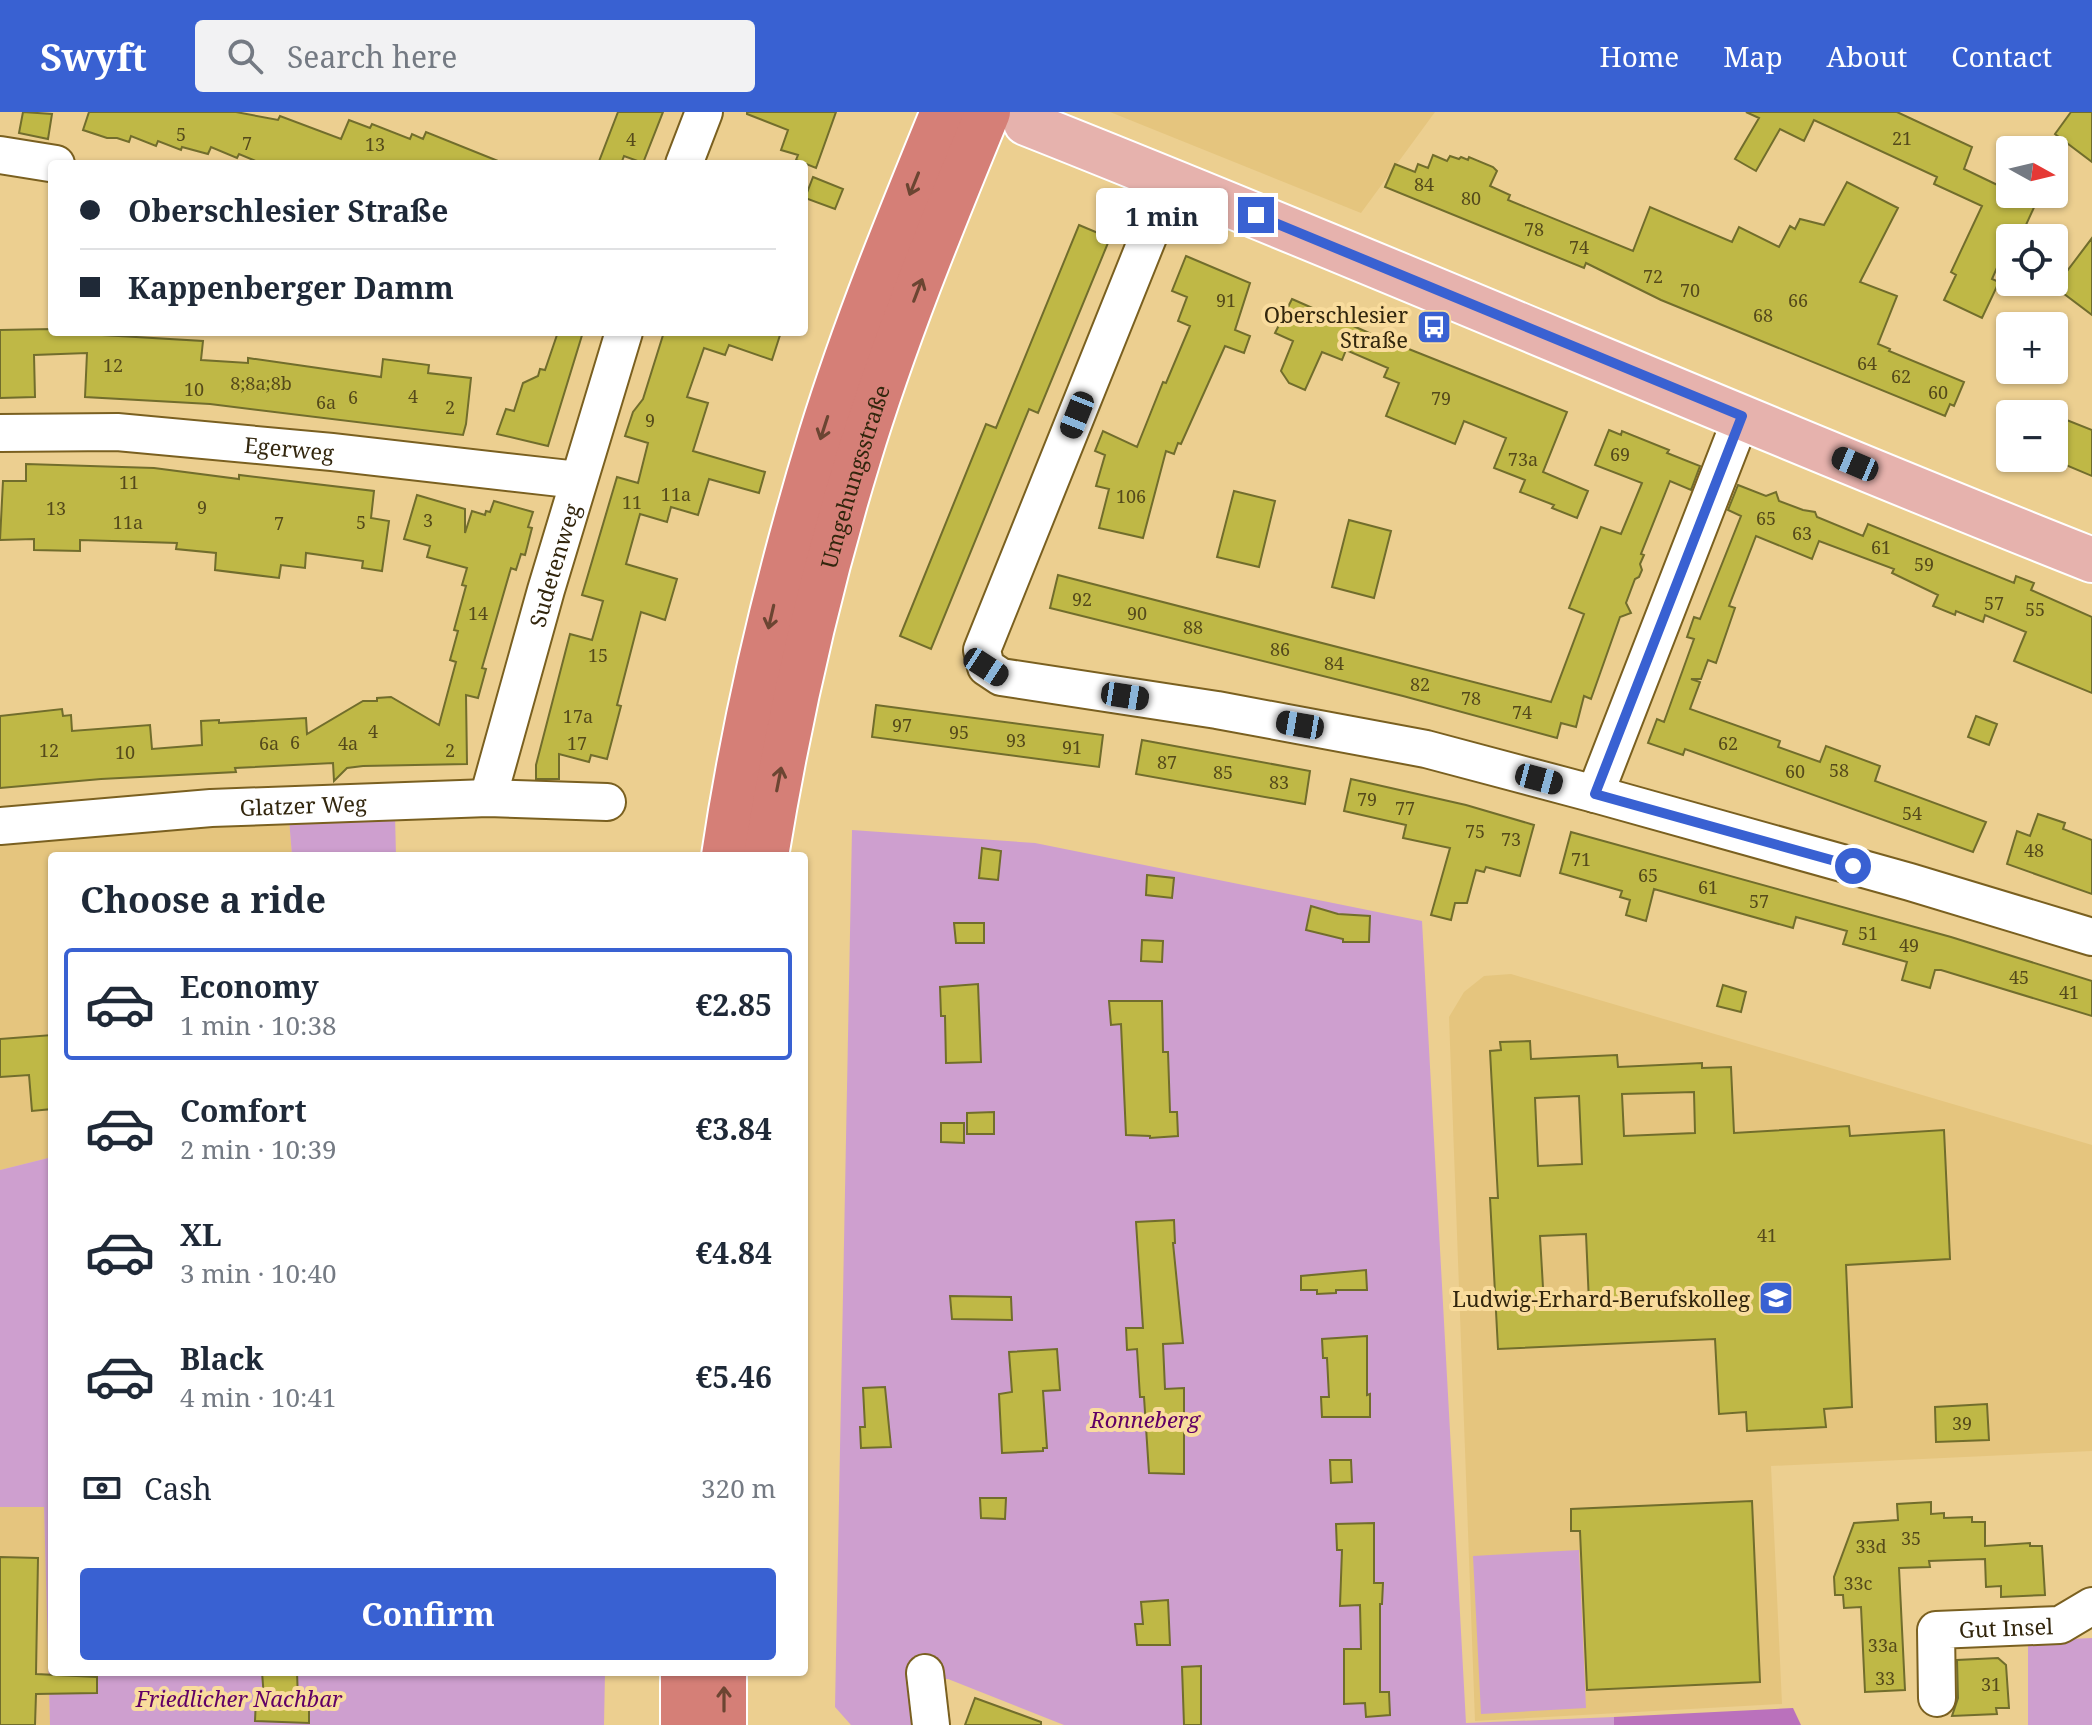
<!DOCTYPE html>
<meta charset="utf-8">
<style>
:root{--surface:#fff;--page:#f2f2f3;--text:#1f2937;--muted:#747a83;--line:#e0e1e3;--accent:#3961d2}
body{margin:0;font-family:"Noto Serif",serif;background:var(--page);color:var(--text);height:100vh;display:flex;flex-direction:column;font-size:30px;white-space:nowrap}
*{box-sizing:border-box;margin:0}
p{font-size:26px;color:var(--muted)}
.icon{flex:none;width:44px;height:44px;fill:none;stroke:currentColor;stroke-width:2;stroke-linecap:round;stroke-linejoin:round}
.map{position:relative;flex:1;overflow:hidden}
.sheet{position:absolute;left:48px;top:740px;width:760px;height:824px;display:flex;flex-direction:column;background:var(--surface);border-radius:8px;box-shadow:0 2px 6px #0004}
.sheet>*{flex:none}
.top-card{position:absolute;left:48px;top:48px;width:760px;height:176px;border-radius:8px;box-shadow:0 2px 6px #0004;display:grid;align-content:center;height:176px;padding:0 32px;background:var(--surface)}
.needle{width:52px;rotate:98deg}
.fabs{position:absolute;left:1996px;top:24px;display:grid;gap:16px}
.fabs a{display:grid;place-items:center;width:72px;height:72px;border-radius:8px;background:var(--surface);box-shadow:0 2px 6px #0004;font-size:40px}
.end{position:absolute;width:36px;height:36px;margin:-18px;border:10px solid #3961d2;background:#fff;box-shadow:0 0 0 4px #fff}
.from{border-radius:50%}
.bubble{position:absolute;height:56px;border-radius:8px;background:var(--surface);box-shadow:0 2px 6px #0004;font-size:26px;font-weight:700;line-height:56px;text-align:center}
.car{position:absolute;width:24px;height:48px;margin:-24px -12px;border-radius:10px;box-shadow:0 0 6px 2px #0007;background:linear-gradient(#222 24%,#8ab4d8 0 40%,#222 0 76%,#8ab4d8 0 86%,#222 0)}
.top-card b{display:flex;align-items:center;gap:28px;height:76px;font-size:30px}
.top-card b+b{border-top:2px solid var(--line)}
.top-card i{width:20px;height:20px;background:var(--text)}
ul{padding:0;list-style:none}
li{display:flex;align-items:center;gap:24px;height:112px;margin:0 16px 12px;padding:0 16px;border:4px solid transparent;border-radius:8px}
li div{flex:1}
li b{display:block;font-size:30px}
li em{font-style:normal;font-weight:700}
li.active{border-color:var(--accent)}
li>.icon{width:72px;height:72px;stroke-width:1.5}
h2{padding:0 32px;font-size:36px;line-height:96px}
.pay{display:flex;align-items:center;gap:20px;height:88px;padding:0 32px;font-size:30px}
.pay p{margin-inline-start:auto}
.action{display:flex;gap:16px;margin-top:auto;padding:16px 32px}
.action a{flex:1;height:92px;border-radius:8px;background:var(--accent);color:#fff;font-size:32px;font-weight:700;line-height:92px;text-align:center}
header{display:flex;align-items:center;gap:48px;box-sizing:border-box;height:112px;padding:0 40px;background:var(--accent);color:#fff}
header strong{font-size:38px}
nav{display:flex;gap:44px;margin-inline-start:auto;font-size:28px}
.search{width:560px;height:72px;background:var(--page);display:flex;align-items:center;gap:20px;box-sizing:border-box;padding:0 28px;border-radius:8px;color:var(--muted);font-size:30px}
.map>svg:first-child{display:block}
.built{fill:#e5c57e}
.green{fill:#ce9fcf}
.forest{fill:#ba71bc}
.building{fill:#bfb846;stroke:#716d2c;stroke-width:2;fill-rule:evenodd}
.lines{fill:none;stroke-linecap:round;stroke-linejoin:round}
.minor-casing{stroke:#7a6020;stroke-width:40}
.major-casing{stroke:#fff;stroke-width:48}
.highway-casing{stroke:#fff;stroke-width:48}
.minor{stroke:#fff;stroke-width:36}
.major{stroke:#e6b2ad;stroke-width:44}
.highway{stroke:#d57f77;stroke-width:44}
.oneway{stroke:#6b4532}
.route{stroke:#3961d2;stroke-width:10}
.labels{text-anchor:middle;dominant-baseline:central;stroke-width:8;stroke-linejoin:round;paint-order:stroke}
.number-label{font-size:18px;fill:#554a1b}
.poi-label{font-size:22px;fill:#32260d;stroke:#f9dc9d;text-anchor:end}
.street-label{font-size:22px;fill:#32260d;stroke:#f9dc9d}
.park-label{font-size:22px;font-style:italic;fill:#610066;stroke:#f9dc9d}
</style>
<header>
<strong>Swyft</strong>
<div class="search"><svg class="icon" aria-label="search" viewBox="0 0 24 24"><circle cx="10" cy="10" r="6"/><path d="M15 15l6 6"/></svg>Search here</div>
<nav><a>Home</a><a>Map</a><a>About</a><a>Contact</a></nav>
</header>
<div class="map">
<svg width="2092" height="1613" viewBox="0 0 2092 1613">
<rect width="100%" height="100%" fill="#eccf90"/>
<path class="built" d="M1110 0H1435L1361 101Z
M289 707 292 744H52V1045L0 1058V728Z
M1511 862 2092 1033V1339L1771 1354 1782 1592 1475 1609 1449 905 1464 880 1484 864Z
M44 1394 50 1613H0V1395Z"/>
<path class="green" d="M395 703 396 744H292L289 707Z
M852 718 1035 731 1422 809 1466 1611 1614 1605V1613H1064L948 1567 918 1568V1613H851L835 1595Z
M52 1045V1560H605L604 1613H50L44 1395H0V1058Z
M1579 1438 1586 1596 1481 1602 1473 1444Z
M2092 1526V1613H2028V1529Z"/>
<path class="forest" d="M1793 1596 1801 1613H1614V1605Z"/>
<path class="building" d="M23 0 52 2 48 27 19 21Z
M89 0H236L278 8 280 4 341 27 349 8 370 16 372 12 410 27 412 22 423 27 426 20 503 51 263 52 239 42 237 46 211 35 208 42 182 35 181 38 158 29 156 34 131 24 129 30 117 26H107L83 18Z
M618 0H663L643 51 624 44 621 52H598Z
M747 0H836L816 56 796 48 798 43 781 38 788 18 747 2Z
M1746 0H1897L1972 35 1964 57 2010 79V82H2017L2036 91 2020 126H2010L1992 167 1999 170 1982 206 1944 188 1956 163 1951 160 1982 94 1934 72 1937 65 1814 8 1804 29 1780 17 1756 59 1735 47 1759 6Z
M2071 0H2092V50L2055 22Z
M1433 43 1447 49 1450 44 1459 47 1461 45 1468 48 1469 45 1493 55 1497 59 1490 74 1510 83 1508 88 1633 139 1650 95 1732 130 1739 115 1779 135 1790 114 1795 117 1800 107 1824 113 1847 70 1898 96 1860 170 1897 184 1878 232 1890 237 1889 239 1964 270 1954 294 1950 292 1945 304 1661 188 1586 151 1584 156 1385 75 1395 52 1415 60 1418 52 1428 56Z
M813 65 843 77 835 97 805 86Z
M1079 113 1110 126 1038 301 1029 297 931 537 900 524 986 312 996 316Z
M2092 126V203L2055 175Z
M1186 144 1250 171 1235 218 1250 224 1244 241 1225 234 1181 332 1178 331 1174 342 1166 339 1143 426 1099 416 1109 377 1096 374 1105 343 1095 339 1103 319 1137 335 1163 270 1166 271 1190 214 1178 209 1187 185 1172 179Z
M1292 187 1376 224 1567 300 1543 360 1588 379 1577 406 1552 396 1554 393 1520 380 1525 368 1494 356 1506 326 1464 309 1455 332 1386 304 1399 271 1384 265 1388 256 1346 238 1342 248 1322 240 1305 278 1289 271 1281 259 1293 229 1275 221Z
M52 217V220L203 229 201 248 248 251V246L381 265 383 247 429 253 428 261 471 266 466 312 463 323 210 292 85 285 87 241 34 243 35 285 0 286V218Z
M558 220H583L548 334 497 322 506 297 514 299 523 271 538 264 540 257 545 258Z
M664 220H781L772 248 729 233 725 243 704 236 687 285 708 291 693 339 765 360 759 381 709 367 698 403 671 395 667 410 640 402 626 452 677 467 665 508 641 500 617 593 621 594 607 647 591 643 589 650 559 642V667H536V653L570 522 592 528 603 489 582 483 617 365 638 371 648 331 625 324 633 300 643 287Z
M2054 303 2092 318V364L2054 348Z
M1609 318 1621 323 1622 319 1669 338 1667 341 1700 354 1691 378 1670 369 1641 442 1644 443 1640 452 1642 458 1639 465 1635 467 1626 491 1631 501 1620 505 1591 587 1584 584 1576 615 1561 611 1557 626 1403 584 1050 496 1058 463 1551 590 1584 502 1569 496 1601 415 1621 422 1642 371 1595 353Z
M26 352 154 356 239 367V363L374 379 371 406 389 409 382 459 362 456 363 449 306 441 305 456 281 453 279 466 215 458 216 441 176 437 177 431 80 428V439L34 438V427L0 428 3 369H26Z
M1738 373 1766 384 1776 380 1779 389 1803 398 1815 400 1817 405 1863 424 1868 412 2014 471 2016 464 2034 471 2031 478 2092 505V581L2014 549 2026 520 1985 503 1983 510 1956 499 1955 503 1933 494 1938 483 1892 461 1894 457 1819 429 1812 447 1756 424 1729 494 1735 496 1716 551 1708 548 1701 567H1691L1700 570 1690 597 1780 629 1778 635 1820 650 1826 634 1880 654 1875 669 1986 710 1973 740 1685 637 1683 643 1648 631 1657 607 1664 610 1694 527 1687 525 1694 505 1700 507 1741 404 1728 398Z
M1234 379 1275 389 1259 455 1217 445Z
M417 383 465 397V421L472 399 485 403 486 399 490 400 494 389 533 400 528 415 532 416 525 443 521 442 516 458 511 456 482 556 486 557 478 586 466 583 467 652 363 654 347 656 334 669 333 651 235 656 236 660 101 667 0 676V604L62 597 63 604 71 603 72 619 150 613 152 637 202 633 201 609 219 608V611L306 606 307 622 363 589H377V586L391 585 439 613 456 550 450 548 458 519 454 518 466 474 462 473 467 456 427 445 430 434 404 427Z
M1349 408 1391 419 1374 486 1332 475Z
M876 593 1103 623 1099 655 872 625Z
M1976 604 1997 612 1989 633 1968 625Z
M1142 628 1310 659 1305 692 1136 662Z
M1351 667 1466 693 1534 713 1520 764 1486 755 1484 760 1476 758 1467 791H1455L1451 808 1431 803 1450 736 1403 726 1406 713 1344 699Z
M2038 702 2065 711 2063 717 2092 728V782L2007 752 2017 719 2030 724Z
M1571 720 1951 825 2092 869V904L1941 858H1935L1930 876 1902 868 1907 850 1843 832 1847 819 1796 805 1793 816 1654 777 1646 809 1626 803 1630 788 1620 785 1622 779 1560 761Z
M982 736 1001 739 998 768 979 766Z
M1147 763 1174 766 1172 786 1146 783Z
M1311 794 1338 802 1370 804 1369 830H1343V827L1306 818Z
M954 811H984V831H956Z
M1142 828 1163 829 1162 850 1141 849Z
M978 872 981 950 946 951 945 904H941L940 875Z
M1723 873 1746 880 1741 900 1717 894Z
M1109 889H1162L1163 940H1168L1170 1000H1177L1178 1024 1150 1026V1024L1126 1023 1121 912 1111 913Z
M52 923V997L32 999 29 963 0 965V927Z
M1530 929 1531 947 1617 943 1618 955 1702 951V956L1731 955 1734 1021 1849 1014 1850 1024 1944 1018 1950 1147 1846 1153 1852 1295 1824 1297 1826 1315 1747 1319 1746 1300 1719 1302 1715 1227 1498 1237 1490 1086H1498L1490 939 1501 938 1500 930ZM1694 980 1695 1021 1624 1024 1622 982ZM1579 984 1582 1052 1538 1054 1535 986ZM1586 1122 1589 1191 1544 1193 1540 1124Z
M994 1000V1022H967V1001Z
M941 1011H964V1031L941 1030Z
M1174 1108 1175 1131H1173L1183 1231 1163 1232 1165 1277 1184 1276V1362L1149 1361 1144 1285H1140L1137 1237 1127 1238 1126 1216H1143L1136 1110Z
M1366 1158 1367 1178H1336V1181L1317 1182V1178H1301V1164Z
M950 1184 1011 1185 1012 1208 952 1207Z
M1367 1224V1283L1370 1282V1305H1322L1321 1285H1329L1327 1246H1323L1322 1227Z
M1057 1237 1060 1278 1043 1279 1047 1336H1043V1339L1002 1341 999 1282 1012 1280 1009 1240Z
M885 1275 891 1335 861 1336 860 1315H865L863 1276Z
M1987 1292 1989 1328 1936 1330 1935 1295Z
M1330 1348H1351L1352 1370 1331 1371Z
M980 1386H1006L1005 1407 981 1406Z
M1752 1389 1760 1570 1587 1578 1580 1419H1571V1397Z
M1931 1390V1402L1944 1401V1406L1972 1405V1410H1985V1434L2030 1431V1434H2042L2045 1483 2001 1485V1474L1986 1475 1985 1447 1929 1449 1930 1455 1899 1456 1905 1578 1865 1580 1861 1495 1844 1496 1843 1483H1835L1834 1465 1854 1411 1898 1408 1897 1392Z
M1374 1411V1471H1383L1382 1492H1380V1580H1389L1390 1603 1366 1605 1365 1591 1344 1592V1537H1361L1360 1493 1340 1494 1342 1438H1337L1336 1412Z
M0 1445 38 1446 36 1562 97 1565V1581L36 1582 35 1613H0Z
M1168 1488 1170 1533H1137L1135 1512H1143L1141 1490Z
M1998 1546 2006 1553 2009 1596H1996L1997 1602 1952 1604 1958 1586 1957 1548Z
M1201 1554V1613H1184L1182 1555Z
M262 1560H297L298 1588 309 1589V1611L255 1609 256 1586H264Z
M975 1586 1041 1610V1613H965Z"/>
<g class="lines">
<g class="minor-casing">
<g id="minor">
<path d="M0 43 56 52"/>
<path d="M684 52 704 0"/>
<path d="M1171 68 982 538 986 555 1001 565 1217 598 1426 637 1595 682 1910 770 2092 825"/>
<path id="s1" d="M0 321 117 320 332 340 578 368"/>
<path d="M1595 682 1742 304"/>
<path id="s2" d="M488 686 546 478 624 220"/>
<path id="s3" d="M0 714 211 696 488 686 607 690"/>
<path d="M925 1561 931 1613"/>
<path id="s4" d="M1937 1586 1936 1518 2060 1513 2092 1494"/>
</g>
</g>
<g class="major-casing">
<path id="major" d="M1026 11C1383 152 1735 307 2092 448"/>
</g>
<g class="highway-casing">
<g id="highway">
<path d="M724 744C745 602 779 462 821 324 855 214 899 107 943 0"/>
<path id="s5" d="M766 744C788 610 818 477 858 347 894 229 941 114 988 0"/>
<path d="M683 1560V1613"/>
<path d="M724 1560V1613"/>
</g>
</g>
<use href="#minor" class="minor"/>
<use href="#major" class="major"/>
<use href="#highway" class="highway"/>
</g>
<defs><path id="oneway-shaft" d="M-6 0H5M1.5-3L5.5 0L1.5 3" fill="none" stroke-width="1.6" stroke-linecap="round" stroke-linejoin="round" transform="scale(2)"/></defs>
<g class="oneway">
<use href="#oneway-shaft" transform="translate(914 72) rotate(112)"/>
<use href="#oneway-shaft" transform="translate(918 178) rotate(-69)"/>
<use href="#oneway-shaft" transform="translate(824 316) rotate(108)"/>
<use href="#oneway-shaft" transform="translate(771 505) rotate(103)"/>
<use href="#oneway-shaft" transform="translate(779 667) rotate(-79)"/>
<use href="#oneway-shaft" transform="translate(724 1587) rotate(-90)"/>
</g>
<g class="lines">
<path class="route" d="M1256 103 1742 304 1595 682 1853 754"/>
</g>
<defs>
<g id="bus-square" transform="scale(1.8)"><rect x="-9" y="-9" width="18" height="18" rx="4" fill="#3961d2" stroke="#f9dc9d"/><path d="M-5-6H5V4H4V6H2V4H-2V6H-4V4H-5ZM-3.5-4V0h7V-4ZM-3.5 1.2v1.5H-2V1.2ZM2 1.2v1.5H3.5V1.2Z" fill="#fff"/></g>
<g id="school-square" transform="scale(1.8)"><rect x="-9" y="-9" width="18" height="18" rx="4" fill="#3961d2" stroke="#f9dc9d"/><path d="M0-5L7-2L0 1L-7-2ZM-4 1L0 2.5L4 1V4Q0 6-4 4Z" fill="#fff"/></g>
</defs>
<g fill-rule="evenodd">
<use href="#bus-square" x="1434" y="215"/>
<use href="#school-square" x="1776" y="1186"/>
</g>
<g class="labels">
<g class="number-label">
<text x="181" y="22">5</text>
<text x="1902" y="26">21</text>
<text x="631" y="27">4</text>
<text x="247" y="31">7</text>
<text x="375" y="32">13</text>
<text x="1424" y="72">84</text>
<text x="1471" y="86">80</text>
<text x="1534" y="117">78</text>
<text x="1579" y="135">74</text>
<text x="1653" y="164">72</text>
<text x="1690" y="178">70</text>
<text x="1226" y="188">91</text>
<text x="1798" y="188">66</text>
<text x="1763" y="203">68</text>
<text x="1867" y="251">64</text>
<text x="113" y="253">12</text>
<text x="1901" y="264">62</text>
<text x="261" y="271">8;8a;8b</text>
<text x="194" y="277">10</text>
<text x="1938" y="280">60</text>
<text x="413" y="284">4</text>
<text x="353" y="285">6</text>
<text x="1441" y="286">79</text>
<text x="326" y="290">6a</text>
<text x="450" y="295">2</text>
<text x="650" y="308">9</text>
<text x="1620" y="342">69</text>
<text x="1523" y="347">73a</text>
<text x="129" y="370">11</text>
<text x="676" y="382">11a</text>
<text x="1131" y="384">106</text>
<text x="632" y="390">11</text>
<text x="202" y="395">9</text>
<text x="56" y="396">13</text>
<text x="1766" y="406">65</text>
<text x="428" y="408">3</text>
<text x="128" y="410">11a</text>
<text x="361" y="410">5</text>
<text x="279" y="411">7</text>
<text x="1802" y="421">63</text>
<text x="1881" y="435">61</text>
<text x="1924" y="452">59</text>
<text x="1082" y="487">92</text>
<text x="1994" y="491">57</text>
<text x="2035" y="497">55</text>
<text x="478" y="501">14</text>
<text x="1137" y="501">90</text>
<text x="1193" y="515">88</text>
<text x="1280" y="537">86</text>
<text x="598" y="543">15</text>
<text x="1334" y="551">84</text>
<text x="1420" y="572">82</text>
<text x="1471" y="586">78</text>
<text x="1522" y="600">74</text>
<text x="578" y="604">17a</text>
<text x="902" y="613">97</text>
<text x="373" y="619">4</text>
<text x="959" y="620">95</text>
<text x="1016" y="628">93</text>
<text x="295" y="630">6</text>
<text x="269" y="631">6a</text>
<text x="348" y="631">4a</text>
<text x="577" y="631">17</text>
<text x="1728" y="631">62</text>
<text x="1072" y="635">91</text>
<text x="49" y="638">12</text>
<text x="450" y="638">2</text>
<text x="125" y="640">10</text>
<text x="1167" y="650">87</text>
<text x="1839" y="658">58</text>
<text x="1795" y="659">60</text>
<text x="1223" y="660">85</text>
<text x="1279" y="670">83</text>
<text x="1367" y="687">79</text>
<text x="1405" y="696">77</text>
<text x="1912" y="701">54</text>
<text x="1475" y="719">75</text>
<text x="1511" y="727">73</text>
<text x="2034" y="738">48</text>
<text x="1581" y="747">71</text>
<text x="1648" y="763">65</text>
<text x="1708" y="775">61</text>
<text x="1759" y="789">57</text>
<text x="1868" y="821">51</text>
<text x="1909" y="833">49</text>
<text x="2019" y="865">45</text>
<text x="2069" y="880">41</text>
<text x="1767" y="1123">41</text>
<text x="1962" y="1311">39</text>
<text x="1911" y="1426">35</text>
<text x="1871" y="1434">33d</text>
<text x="1858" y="1471">33c</text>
<text x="1883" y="1533">33a</text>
<text x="1885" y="1566">33</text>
<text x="1991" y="1572">31</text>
</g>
<g class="poi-label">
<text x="1408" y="202">Oberschlesier<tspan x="1408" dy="25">Straße</tspan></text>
<text x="1750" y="1186">Ludwig-Erhard-Berufskolleg</text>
</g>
<g class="street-label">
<text stroke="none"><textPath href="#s1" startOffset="290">Egerweg</textPath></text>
<text stroke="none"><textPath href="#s5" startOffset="390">Umgehungsstraße</textPath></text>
<text stroke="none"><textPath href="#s2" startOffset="242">Sudetenweg</textPath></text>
<text stroke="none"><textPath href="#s3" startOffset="304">Glatzer Weg</textPath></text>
<text stroke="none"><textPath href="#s4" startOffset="138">Gut Insel</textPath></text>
</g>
<g class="park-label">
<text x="1145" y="1307">Ronneberg</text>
<text x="239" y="1586">Friedlicher Nachbar</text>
</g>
</g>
</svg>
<div class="fabs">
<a><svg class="needle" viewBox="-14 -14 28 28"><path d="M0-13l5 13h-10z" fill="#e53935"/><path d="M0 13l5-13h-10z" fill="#747a83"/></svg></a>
<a><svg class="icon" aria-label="locate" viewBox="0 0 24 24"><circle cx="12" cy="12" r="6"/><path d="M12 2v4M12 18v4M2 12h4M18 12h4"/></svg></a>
<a>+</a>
<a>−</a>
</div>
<i class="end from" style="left:1853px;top:754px"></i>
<i class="end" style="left:1256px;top:103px"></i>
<div class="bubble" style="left:1096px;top:76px;width:132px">1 min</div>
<i class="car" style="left:1077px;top:303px;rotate:202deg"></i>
<i class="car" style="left:1855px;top:352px;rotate:293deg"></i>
<i class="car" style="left:986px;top:555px;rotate:123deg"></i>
<i class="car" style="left:1125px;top:584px;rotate:99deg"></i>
<i class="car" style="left:1300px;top:613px;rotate:280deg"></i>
<i class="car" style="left:1539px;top:667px;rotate:105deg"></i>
<div class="top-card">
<b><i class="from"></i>Oberschlesier Straße</b>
<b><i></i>Kappenberger Damm</b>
</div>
<section class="sheet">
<h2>Choose a ride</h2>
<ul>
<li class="active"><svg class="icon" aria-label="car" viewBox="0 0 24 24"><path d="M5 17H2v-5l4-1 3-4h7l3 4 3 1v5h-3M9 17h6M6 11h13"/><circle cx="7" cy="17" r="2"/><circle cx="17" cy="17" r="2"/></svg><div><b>Economy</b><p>1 min · 10:38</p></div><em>€2.85</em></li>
<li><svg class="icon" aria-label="car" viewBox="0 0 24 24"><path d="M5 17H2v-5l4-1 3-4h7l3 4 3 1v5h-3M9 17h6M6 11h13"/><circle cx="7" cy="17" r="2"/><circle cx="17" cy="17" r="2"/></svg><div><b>Comfort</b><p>2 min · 10:39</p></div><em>€3.84</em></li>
<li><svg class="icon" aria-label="car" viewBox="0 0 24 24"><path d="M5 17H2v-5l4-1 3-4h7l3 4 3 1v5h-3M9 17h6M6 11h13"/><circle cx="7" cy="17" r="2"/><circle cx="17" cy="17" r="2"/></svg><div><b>XL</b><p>3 min · 10:40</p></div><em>€4.84</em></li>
<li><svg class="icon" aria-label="car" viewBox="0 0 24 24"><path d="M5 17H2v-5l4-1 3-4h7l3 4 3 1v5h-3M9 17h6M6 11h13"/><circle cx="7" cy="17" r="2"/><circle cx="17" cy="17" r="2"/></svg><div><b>Black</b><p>4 min · 10:41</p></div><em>€5.46</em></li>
</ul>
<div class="pay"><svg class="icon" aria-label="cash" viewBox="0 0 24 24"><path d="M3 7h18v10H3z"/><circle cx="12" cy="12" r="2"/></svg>Cash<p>320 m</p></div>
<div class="action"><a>Confirm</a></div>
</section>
</div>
